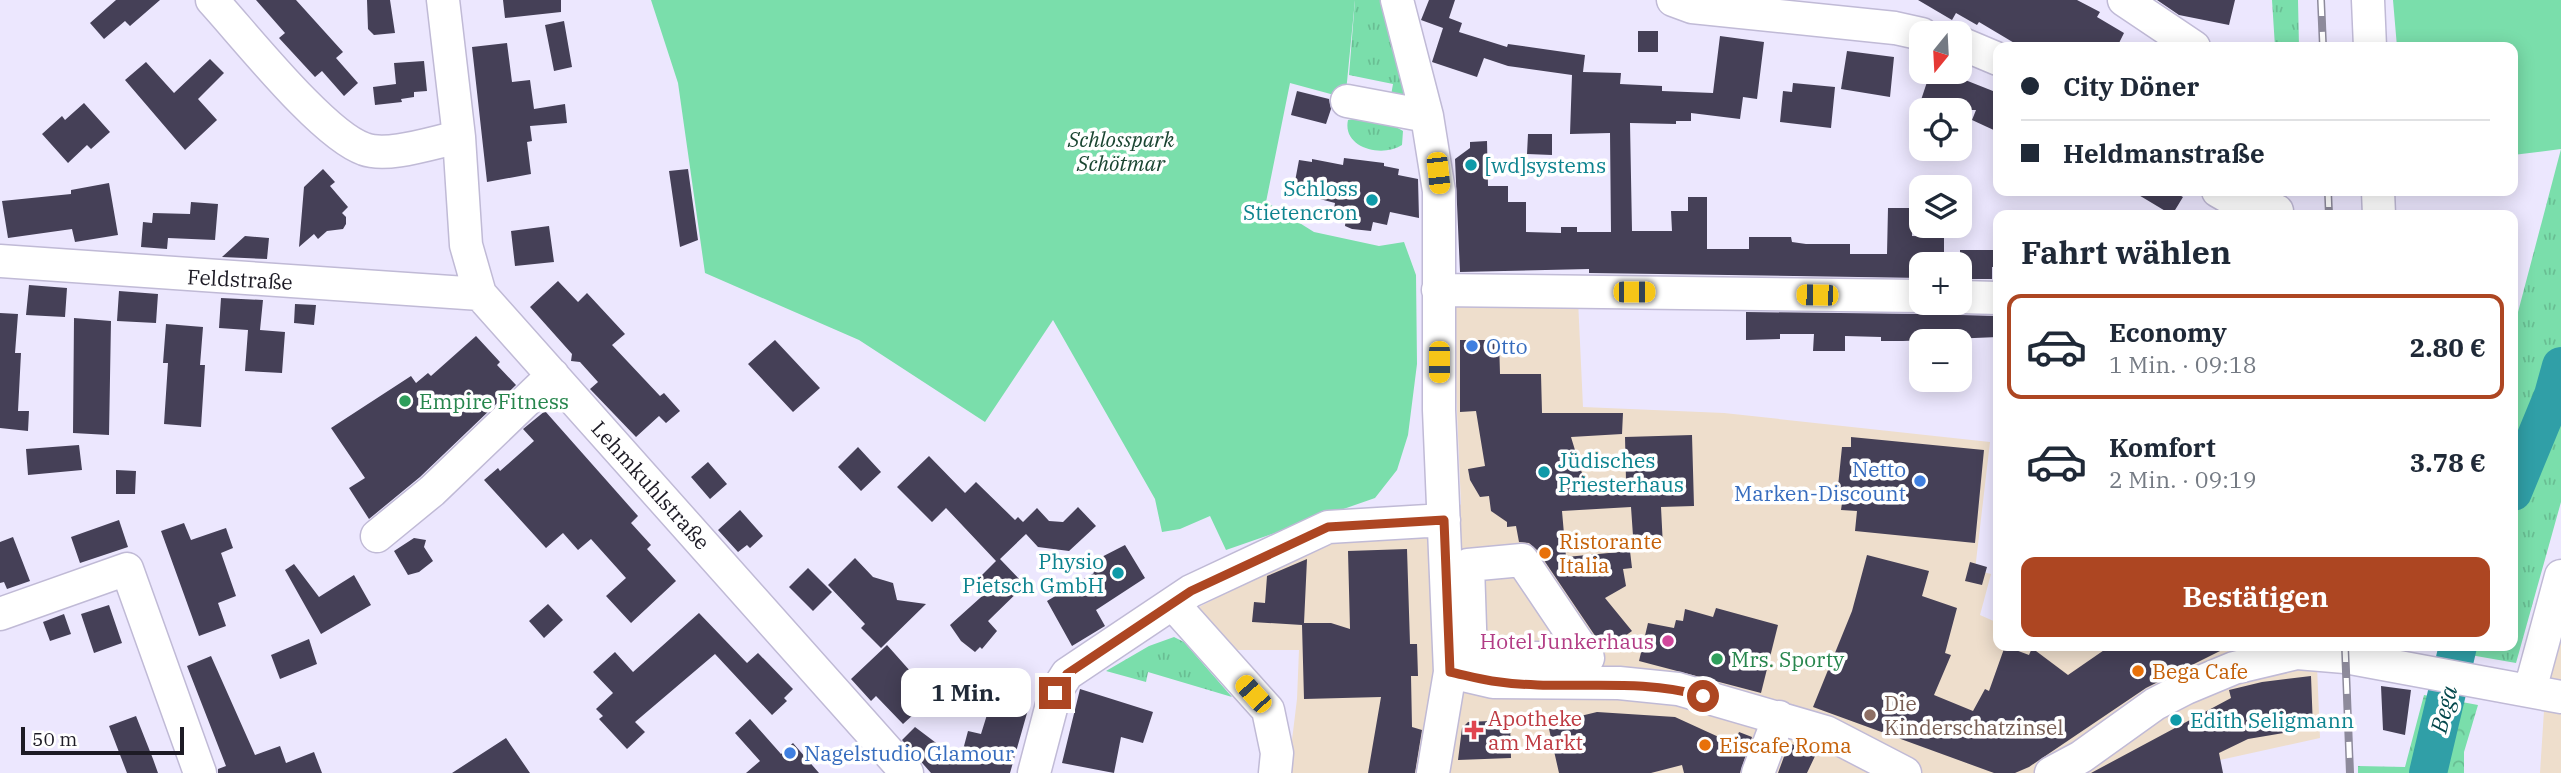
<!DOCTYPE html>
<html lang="de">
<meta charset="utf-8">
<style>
:root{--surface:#fff;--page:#f6f6f7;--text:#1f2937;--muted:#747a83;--line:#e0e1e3;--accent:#ad4622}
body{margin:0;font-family:"IBM Plex Serif",serif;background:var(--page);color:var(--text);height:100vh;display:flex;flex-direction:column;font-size:26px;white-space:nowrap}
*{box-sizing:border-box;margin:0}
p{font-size:23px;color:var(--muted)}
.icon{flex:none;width:38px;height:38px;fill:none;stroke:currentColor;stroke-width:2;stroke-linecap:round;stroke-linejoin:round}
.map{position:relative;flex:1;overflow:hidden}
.panel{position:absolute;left:1993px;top:210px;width:525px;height:441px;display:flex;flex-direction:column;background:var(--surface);border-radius:14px;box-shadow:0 4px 18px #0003}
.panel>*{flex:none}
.top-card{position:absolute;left:1993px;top:42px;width:525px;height:154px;border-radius:14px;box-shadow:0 4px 18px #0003;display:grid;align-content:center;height:154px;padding:0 28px;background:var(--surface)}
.needle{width:46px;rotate:198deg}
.tools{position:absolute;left:1909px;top:21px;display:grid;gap:14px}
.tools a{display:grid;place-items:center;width:63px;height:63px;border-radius:14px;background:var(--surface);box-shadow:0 4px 18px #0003;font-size:35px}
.scale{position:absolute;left:21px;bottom:18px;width:163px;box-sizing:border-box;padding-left:7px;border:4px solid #1d1b25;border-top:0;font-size:19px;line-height:24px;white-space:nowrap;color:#1d1b25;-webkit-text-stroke:5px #fff;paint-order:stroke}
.end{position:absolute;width:32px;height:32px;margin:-16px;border:9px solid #ad4622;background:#fff;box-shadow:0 0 0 4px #fff}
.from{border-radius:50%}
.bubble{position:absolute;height:49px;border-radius:14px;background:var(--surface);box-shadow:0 4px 18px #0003;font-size:23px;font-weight:800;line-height:49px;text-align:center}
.car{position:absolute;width:21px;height:42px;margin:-21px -10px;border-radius:9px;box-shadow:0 0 5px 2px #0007;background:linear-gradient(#f5c518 24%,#345 0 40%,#f5c518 0 76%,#345 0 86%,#f5c518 0)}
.top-card b{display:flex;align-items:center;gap:24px;height:66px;font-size:26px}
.top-card b+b{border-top:2px solid var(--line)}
.top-card i{width:18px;height:18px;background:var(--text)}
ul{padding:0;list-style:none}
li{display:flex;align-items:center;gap:21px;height:105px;margin:0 14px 10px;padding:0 14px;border:4px solid transparent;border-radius:14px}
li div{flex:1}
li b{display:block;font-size:26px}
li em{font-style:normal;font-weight:800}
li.active{border-color:var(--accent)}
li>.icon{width:63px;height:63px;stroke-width:1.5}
h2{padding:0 28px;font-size:32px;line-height:84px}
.primary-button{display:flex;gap:14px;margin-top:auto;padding:14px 28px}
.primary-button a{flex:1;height:80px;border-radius:14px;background:var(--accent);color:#fff;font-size:28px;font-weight:800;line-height:80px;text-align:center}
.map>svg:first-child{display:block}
.commercial{fill:#eedecc}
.grass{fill:url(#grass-tufts)}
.forest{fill:url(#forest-crowns)}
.park{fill:#7adeab}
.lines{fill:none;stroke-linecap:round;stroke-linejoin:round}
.river{stroke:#309fa7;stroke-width:38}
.building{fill:#454057}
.minor-casing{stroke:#c0bad6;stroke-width:35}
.minor{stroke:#fff;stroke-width:32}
.rail-casing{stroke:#8d8a9b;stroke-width:8}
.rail{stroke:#fff;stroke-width:5;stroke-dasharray:16;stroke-linecap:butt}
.route{stroke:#ad4622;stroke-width:9}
.culture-dot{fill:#0f9aa8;stroke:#fff;stroke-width:2.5}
.shop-dot{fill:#3f7fe0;stroke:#fff;stroke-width:2.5}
.leisure-dot{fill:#2e9e5b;stroke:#fff;stroke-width:2.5}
.food-dot{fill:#e8710a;stroke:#fff;stroke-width:2.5}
.hotel-dot{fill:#d1479c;stroke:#fff;stroke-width:2.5}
.education-dot{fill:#8d6e63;stroke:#fff;stroke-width:2.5}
.health-dot{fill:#e0444e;stroke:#fff;stroke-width:2.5}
.labels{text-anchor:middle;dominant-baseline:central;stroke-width:7;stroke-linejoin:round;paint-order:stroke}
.park-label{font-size:21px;font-style:italic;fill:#1a4531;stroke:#fff}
.culture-label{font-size:21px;fill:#0d838f;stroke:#fff;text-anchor:start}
.street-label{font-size:21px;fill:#1d1b25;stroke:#fff}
.shop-label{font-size:21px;fill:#366cbe;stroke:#fff;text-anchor:start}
.leisure-label{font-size:21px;fill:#27864d;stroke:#fff;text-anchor:start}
.food-label{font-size:21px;fill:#c56008;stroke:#fff;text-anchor:start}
.hotel-label{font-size:21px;fill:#b23c85;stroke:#fff;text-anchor:end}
.education-label{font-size:21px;fill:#785e54;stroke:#fff;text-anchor:start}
.health-label{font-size:21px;fill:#be3a42;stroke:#fff;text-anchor:start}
.water-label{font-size:23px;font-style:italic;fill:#03474b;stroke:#fff}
</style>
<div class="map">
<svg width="2561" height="773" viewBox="0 0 2561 773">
<defs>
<pattern id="grass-tufts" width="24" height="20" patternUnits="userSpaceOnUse" patternTransform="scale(1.75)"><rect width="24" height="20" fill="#7adeab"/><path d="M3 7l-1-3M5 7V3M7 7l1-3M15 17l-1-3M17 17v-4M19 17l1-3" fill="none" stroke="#69be93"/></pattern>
<pattern id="forest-crowns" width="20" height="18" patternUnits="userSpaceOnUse" patternTransform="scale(1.75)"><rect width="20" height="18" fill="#7adeab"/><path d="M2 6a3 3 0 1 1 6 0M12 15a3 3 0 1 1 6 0" fill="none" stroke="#69be93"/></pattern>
</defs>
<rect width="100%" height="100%" fill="#ece7fe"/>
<path class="commercial" d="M1452 298 1578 300 1583 407 1724 413 1990 442 1975 570 1991 574 1980 615 1998 623V646H2050L2061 650 2069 646H2276L2317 666 2320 738 2220 760 2191 773H1288L1297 699 1299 650H1230L1199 607 1327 540 1436 538 1461 504Z
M2561 615V773H2540L2547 664Z"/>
<path class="grass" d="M1355 0H1383L1409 98 1390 101 1393 84 1349 75Z
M2272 0H2298L2299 47H2275Z
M1359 118 1391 124 1403 131 1402 145C1382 158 1342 148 1348 120Z
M2561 149V502L2516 663 2419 646H2513V331Z
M1174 637 1184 642 1232 697 1148 672 1146 682 1106 671 1149 646Z"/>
<path class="forest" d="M2424 695 2478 705 2464 752V773H2358V766L2405 767Z"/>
<path class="park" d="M651 0H1355L1346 92 1338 96 1290 83 1266 202 1314 232 1379 246 1404 242 1416 275 1417 364 1408 435 1397 470 1375 498 1226 550 1210 516 1180 529 1162 532 1155 499 1053 320 985 422 859 340 705 273 678 83Z
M2393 0H2561V149L2513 155V47H2397Z"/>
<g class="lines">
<path class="river" d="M2513 492 2553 395 2561 366
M2428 773 2458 646"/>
</g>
<path class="building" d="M116 0H160L130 26 125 21 104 39 90 23Z
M256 0H296L343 52 336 58 358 83 344 96 322 71 315 77 279 38 285 33Z
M367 0H390L395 33 374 35 368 29Z
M503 0H561V12L505 18Z
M1429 0H1455L1449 18 1462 23 1459 32 1507 47 1508 44 1585 55 1583 72 1621 73 1620 84 1662 86V91L1713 93 1720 36 1764 42 1757 99 1743 97 1740 119 1691 113V121H1676V124L1630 123 1632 231H1672L1671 211H1688V197H1707V249H1749V237H1791L1792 242 1806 244H1850V254H1887L1888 208H1913L1912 236 1944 237V264H1922V278L1589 273V269L1460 272 1455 159 1470 148V142L1487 141 1488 186H1508V202H1526V232L1561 233V227H1577V232H1611L1610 133 1570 134 1572 75 1508 66 1484 58 1477 77 1432 62 1443 28 1421 20Z
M1918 0H2077L2100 12 2097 17 2124 33 2117 47H2021L1979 22 1977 25 1956 13 1952 20Z
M2157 0H2235L2229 25 2179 15Z
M564 21 572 67 554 71 545 25Z
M1638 31H1658V52H1638Z
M507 43 512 82 530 80 534 109 565 104 567 123 530 126 532 141 527 142 531 174 487 182 472 47Z
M1847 51 1894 57 1890 97 1841 89Z
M210 59 224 73 198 99 217 120 185 150 125 80 146 62 174 93Z
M424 61 427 91 414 92V97L401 99 402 102 375 105 373 87 396 84 394 63Z
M1945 72 1998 93V132L1972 120 1976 110H1943L1920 103 1930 73 1943 78Z
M1793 83 1835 87 1831 128 1780 122 1783 91 1792 92Z
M1297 91 1329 99 1331 109 1326 124 1291 115Z
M84 103 110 132 91 149 87 145 68 163 42 134 62 116 65 120Z
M1528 134H1552V155L1527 154Z
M1344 158 1384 163V166L1399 169 1398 175 1418 179 1419 218 1390 212 1387 225 1373 222 1371 231 1352 229 1345 226 1346 217 1333 215 1335 203 1293 192 1299 160 1312 162V159L1343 165Z
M323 169 335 182 330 186 348 207 342 213 346 217V224L343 229 327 231 318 239 314 234 299 247 304 187Z
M688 169 698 240 680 247 669 171Z
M109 183 118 235 75 242 72 229 8 238 2 201 71 194V190Z
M2132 191H2172L2183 197 2172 215Z
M191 202 218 204 215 240 168 238 167 249 141 247 143 222 152 223 153 213 190 214Z
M549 226 554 262 515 266 511 231Z
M245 236 269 238 267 259 222 257Z
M1960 250H1997V267H1992V279H1960Z
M558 281 578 302 587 293 625 334 612 345 660 396 664 393 680 411 666 423 659 416 636 437 590 389 598 382 580 362 571 361 572 354 530 307Z
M29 285 67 288 65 317 26 315Z
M119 291 158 294 156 323 117 321Z
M221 298 263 300 260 330 285 332 282 373 245 371 248 330 219 328Z
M295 304 316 305 314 325 294 323Z
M1935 308 1947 309 1960 315 1998 316V337L1903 341H1881V337L1845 336V351H1813L1814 334H1780V339L1746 340V312L1922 314Z
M0 313 18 314 15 353H21L18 411H29L28 431 0 428Z
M74 318 111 321 109 435 73 433Z
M166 324 203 327 200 365H205L201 427 164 424 168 363H163Z
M476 336 500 362 497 365 516 385 420 477 369 519 349 488 365 478 331 428 411 376 416 383 428 373 431 376Z
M775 340 820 388 793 412 748 364Z
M1460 340H1499L1500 374H1541L1542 413H1623L1622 434 1571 437 1585 483 1626 481 1625 437 1692 435 1694 506 1661 507 1663 547 1634 550 1631 507 1562 511 1566 557 1630 551 1632 568 1623 569 1626 586 1605 598 1632 631 1607 649H1604L1537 550 1529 543 1519 542 1516 526 1507 527V522L1491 511 1489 496 1480 497 1470 480 1468 469 1485 466 1476 411 1460 412Z
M545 411 638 516 631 523 651 545 647 549 676 581 631 623 606 596 626 578 591 539 578 550 563 533 546 548 484 480 498 468 500 471 534 441 523 429Z
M1851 437 1984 450 1975 543 1855 531 1857 511 1841 510 1843 496H1837L1842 447H1851Z
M79 445 82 470 28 475 26 449Z
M858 447 881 472 861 491 838 467Z
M929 456 965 493 976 482 1015 520 1018 517 1023 522 1037 508 1049 521 1063 522 1078 507 1096 526 1069 551 1038 547 1026 534 1000 559 1025 585 988 621 997 631 982 649 980 647 975 652 961 641 950 625 990 589 979 578 996 561 946 508 932 522 897 487Z
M708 462 727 484 710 499 691 477Z
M116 470 136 471 135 494H116Z
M740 510 763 536 750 548 747 545 738 552 718 530Z
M119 520 128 547 80 563 71 537Z
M184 523 191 540 226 528 233 548 221 553 236 596 218 603 226 626 199 636 161 531Z
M13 537 30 581 7 589 4 582 0 583V542Z
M414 538 426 540 424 547 433 561 419 572 408 575 394 551Z
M1125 545 1145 578 1096 610 1105 626 1072 646 1047 601 1094 573 1088 564Z
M1407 549 1410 644H1417L1418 676H1411L1412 727 1422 730 1415 773H1368L1381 697 1304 699 1302 625 1252 622 1254 602 1265 603 1267 576 1307 559 1304 623H1331L1350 629 1348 551Z
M1867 555 1929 571 1922 596 1957 608 1945 653 1951 655 1934 695 1973 711 1985 689 1989 691 2005 646 2029 655 2032 648 2068 675 2110 646H2230L2146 688 2029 767 2015 773H1994L1813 707 1852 611Z
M855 558 873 577 893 583 897 600 926 604 881 648 861 628 865 624 828 585Z
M1970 562 1987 567 1982 585 1965 581Z
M294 564 319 597 354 575 371 605 321 634 285 570Z
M808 568 832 592 813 611 789 587Z
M548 604 563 620 544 638 529 621Z
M109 605 122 643 94 653 81 614Z
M1716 608 1778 625 1761 693 1639 661 1648 623 1674 628 1676 620 1683 621 1685 609 1713 617Z
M699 613 747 663 758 653 793 689 784 698 787 701 772 715 715 654 635 722 645 732 627 749 599 719 603 716 596 709 613 693 593 672 615 652 633 672Z
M64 614 71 634 50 641 43 622Z
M309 639 317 664 280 679 271 655Z
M887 645 919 681 922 678 936 694 903 724 876 696 871 701 851 679Z
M211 656 255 755 280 746 286 763 314 752 322 773H218V769L226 766 187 666Z
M2311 676 2313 728 2248 739 2219 753 2223 773H2091L2231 698 2229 690 2262 682Z
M2381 686 2411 690 2405 735 2383 730Z
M995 689 1031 699 1010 773H931L902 740 915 727 960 761 968 731 981 734Z
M1080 689 1153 712 1143 743 1121 737 1114 773 1062 763Z
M1597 712 1675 717 1734 744 1739 732 1752 737 1740 773H1684L1682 765 1651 773H1559L1547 720 1556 715 1566 714 1568 719Z
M136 716 153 759 158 773H127L109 726Z
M750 719 781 754 793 743 819 773H746L760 761 735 733Z
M1510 720 1511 758 1458 760 1462 728 1468 722Z
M506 738 530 773H452Z
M1789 743 1816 754 1807 773H1778Z"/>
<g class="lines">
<g class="minor-casing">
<path id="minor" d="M212 0C245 36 323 135 364 149 388 158 434 142 459 137
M443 0 459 137 466 245 480 294 907 773
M1397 0 1427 116 1439 191V410L1450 672 1433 773
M1673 0 1692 7 1895 28 1922 34
M2124 0 2194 47
M2368 0 2370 47
M1960 43 1998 59
M1347 101 1427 116
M2218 191 2251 210 2277 211
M2378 191 2379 215
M0 261 480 294
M1438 290 1922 296
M1960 297 1998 298
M377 536 432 491 553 375
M1522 560 1588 658H1471L1468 565Z
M1173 604 1268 710 1277 753 1275 773
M0 614 127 569 200 773
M1450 672 1493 682 1619 683 1678 689 1826 732 1905 773
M2530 690 2561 576
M1034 773 1055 693 1067 674 1191 591 1328 527 1444 520
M1758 773 1779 717
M2051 773 2081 757 2155 704 2186 688 2234 668 2297 653 2345 657 2561 697"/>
</g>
<use href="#minor" class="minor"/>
<g class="rail-casing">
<path id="rail" d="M2321 0 2323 47
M2328 191 2329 215
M2345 646 2350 773"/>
</g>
<use href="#rail" class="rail"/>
</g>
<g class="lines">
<path class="route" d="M1055 693 1067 674 1191 591 1328 527 1444 520 1450 672C1464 675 1478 679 1492 681 1563 692 1633 676 1703 696"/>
</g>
<g class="culture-dot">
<circle cx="1471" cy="165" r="7"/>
<circle cx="1372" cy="200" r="7"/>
<circle cx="1544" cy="472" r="7"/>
<circle cx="1118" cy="573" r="7"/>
<circle cx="2176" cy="720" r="7"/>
</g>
<g class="shop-dot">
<circle cx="1472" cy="346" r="7"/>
<circle cx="1920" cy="481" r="7"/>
<circle cx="790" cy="753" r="7"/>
</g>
<g class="leisure-dot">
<circle cx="405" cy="401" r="7"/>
<circle cx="1717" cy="659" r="7"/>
</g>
<g class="food-dot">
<circle cx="1545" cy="553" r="7"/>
<circle cx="2138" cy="671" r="7"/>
<circle cx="1705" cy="745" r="7"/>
</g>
<circle class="hotel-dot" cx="1668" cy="641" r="7"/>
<circle class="education-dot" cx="1870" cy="715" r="7"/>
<path class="health-dot" d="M1470.5 719.5h7v7h7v7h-7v7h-7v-7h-7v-7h7z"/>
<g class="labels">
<g class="park-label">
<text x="1121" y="139">Schlosspark<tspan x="1121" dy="24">Schötmar</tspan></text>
</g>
<g class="culture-label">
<text x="1485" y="165">[wd]systems</text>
<text x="1358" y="188" text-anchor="end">Schloss<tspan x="1358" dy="24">Stietencron</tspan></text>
<text x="1558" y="460">Jüdisches<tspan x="1558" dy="24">Priesterhaus</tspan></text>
<text x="1104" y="561" text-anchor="end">Physio<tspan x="1104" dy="24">Pietsch GmbH</tspan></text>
<text x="2190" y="720">Edith Seligmann</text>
</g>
<g class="street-label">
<text transform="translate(240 279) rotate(3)">Feldstraße</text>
<text transform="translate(651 485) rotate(48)">Lehmkuhlstraße</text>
</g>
<g class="shop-label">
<text x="1486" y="346">Otto</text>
<text x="1906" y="469" text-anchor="end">Netto<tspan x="1906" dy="24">Marken-Discount</tspan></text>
<text x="804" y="753">Nagelstudio Glamour</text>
</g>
<g class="leisure-label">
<text x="419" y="401">Empire Fitness</text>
<text x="1731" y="659">Mrs. Sporty</text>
</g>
<g class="food-label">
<text x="1559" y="541">Ristorante<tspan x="1559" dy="24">Italia</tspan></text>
<text x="2152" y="671">Bega Cafe</text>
<text x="1719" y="745">Eiscafe Roma</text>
</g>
<g class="hotel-label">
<text x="1654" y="641">Hotel Junkerhaus</text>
</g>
<g class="education-label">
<text x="1884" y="703">Die<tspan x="1884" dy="24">Kinderschatzinsel</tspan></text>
</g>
<g class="health-label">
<text x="1488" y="718">Apotheke<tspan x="1488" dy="24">am Markt</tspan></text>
</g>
<g class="water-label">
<text transform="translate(2443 709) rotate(-76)">Bega</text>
</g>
</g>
</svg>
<div class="tools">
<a><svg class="needle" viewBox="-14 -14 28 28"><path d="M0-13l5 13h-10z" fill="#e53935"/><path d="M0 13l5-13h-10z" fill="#747a83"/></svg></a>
<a><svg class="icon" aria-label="locate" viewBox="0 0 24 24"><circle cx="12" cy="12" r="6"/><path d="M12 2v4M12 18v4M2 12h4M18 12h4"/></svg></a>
<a><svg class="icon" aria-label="layers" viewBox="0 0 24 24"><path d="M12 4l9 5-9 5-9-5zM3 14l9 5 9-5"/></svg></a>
<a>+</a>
<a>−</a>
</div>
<div class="scale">50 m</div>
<i class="end from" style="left:1703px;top:696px"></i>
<i class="end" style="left:1055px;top:693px"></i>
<div class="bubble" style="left:901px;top:668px;width:130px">1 Min.</div>
<i class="car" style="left:1438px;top:173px;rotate:174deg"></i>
<i class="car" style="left:1634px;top:292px;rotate:90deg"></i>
<i class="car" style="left:1817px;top:295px;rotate:271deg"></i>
<i class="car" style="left:1439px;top:362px;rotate:180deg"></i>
<i class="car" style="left:1253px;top:694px;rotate:318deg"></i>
<div class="top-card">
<b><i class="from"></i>City Döner</b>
<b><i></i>Heldmanstraße</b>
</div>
<section class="panel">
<h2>Fahrt wählen</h2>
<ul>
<li class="active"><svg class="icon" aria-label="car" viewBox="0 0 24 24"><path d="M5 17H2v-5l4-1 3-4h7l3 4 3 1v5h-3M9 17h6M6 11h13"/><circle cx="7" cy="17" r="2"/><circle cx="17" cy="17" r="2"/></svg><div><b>Economy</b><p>1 Min. · 09:18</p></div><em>2.80 €</em></li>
<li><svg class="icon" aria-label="car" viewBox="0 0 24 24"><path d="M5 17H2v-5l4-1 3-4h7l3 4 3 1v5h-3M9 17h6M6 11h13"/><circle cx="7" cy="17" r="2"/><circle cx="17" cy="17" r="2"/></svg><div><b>Komfort</b><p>2 Min. · 09:19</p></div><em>3.78 €</em></li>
</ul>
<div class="primary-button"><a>Bestätigen</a></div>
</section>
</div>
